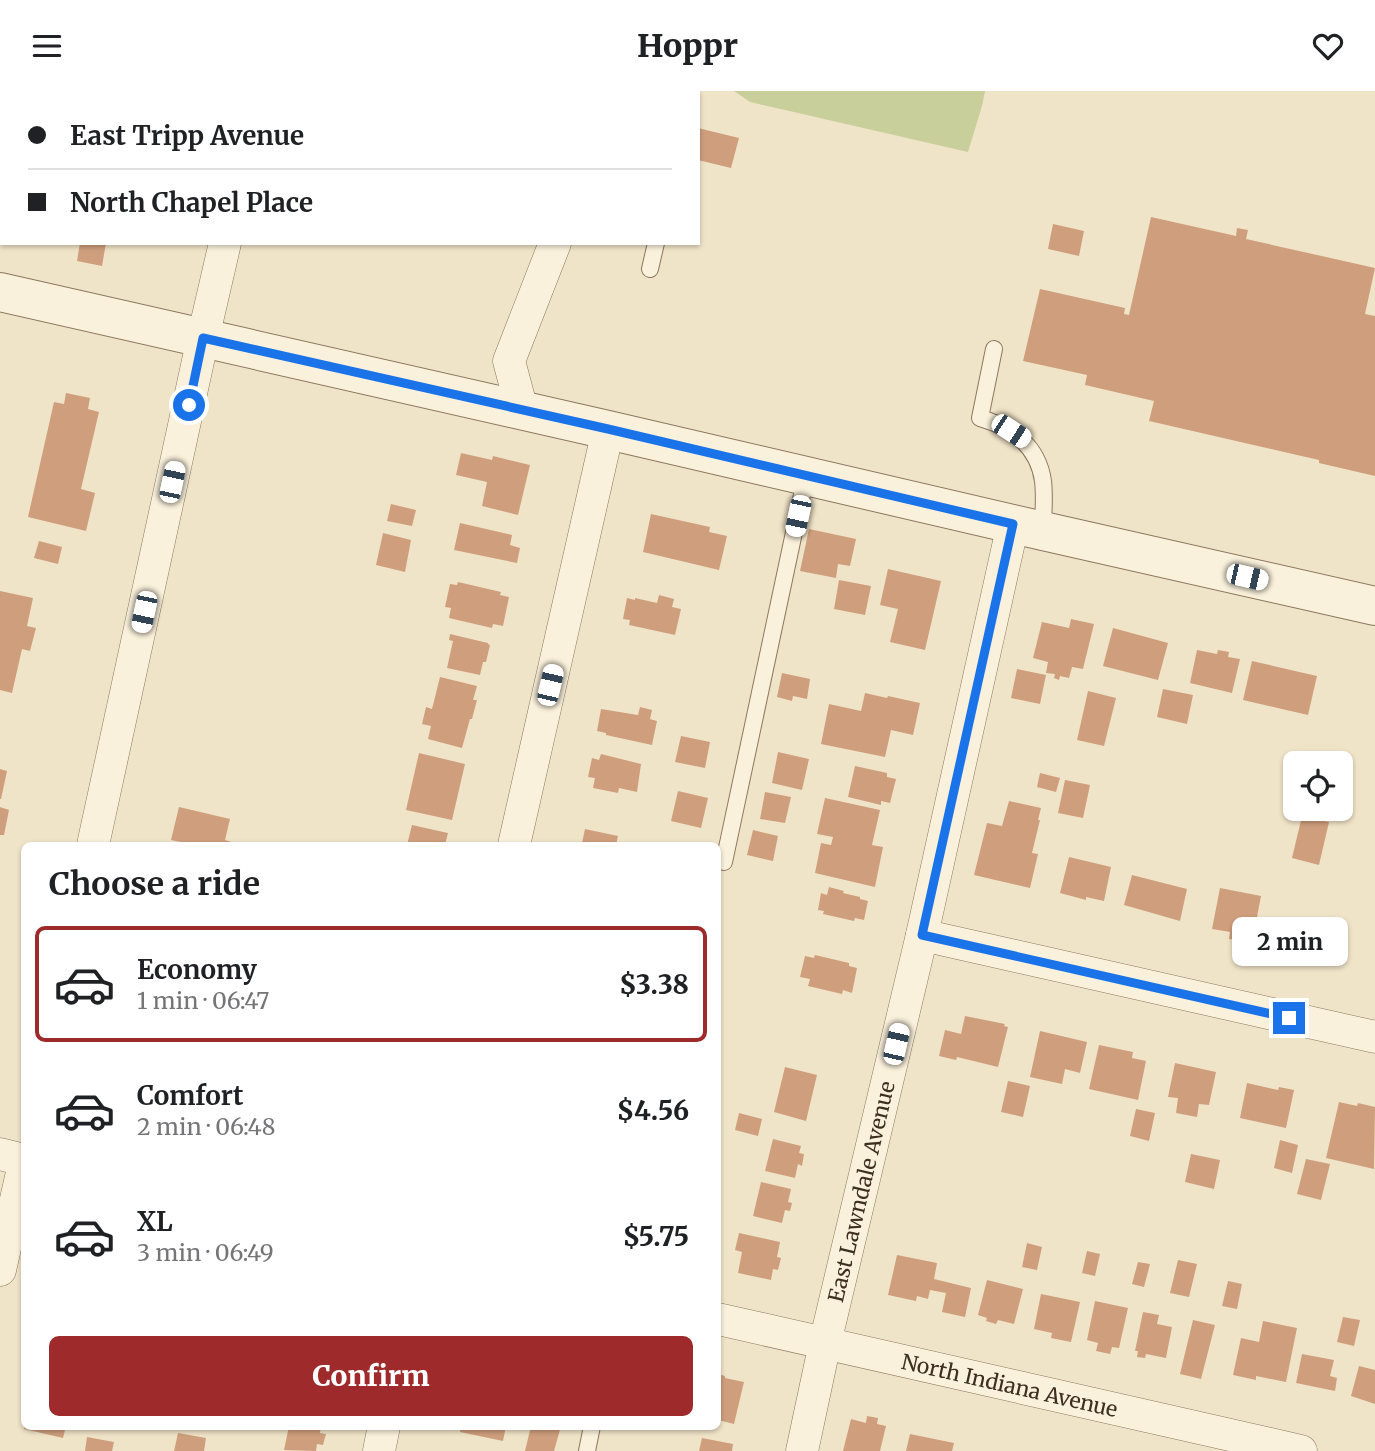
<!DOCTYPE html>
<meta charset="utf-8">
<style>
:root{--surface:#fff;--page:#f2f2f2;--text:#202124;--muted:#757577;--line:#e0e0e0;--accent:#9e2a2b}
body{margin:0;font-family:Merriweather,serif;background:var(--page);color:var(--text);height:100vh;display:flex;flex-direction:column;font-size:26px;white-space:nowrap}
*{box-sizing:border-box;margin:0}
p{font-size:23px;color:var(--muted)}
.icon{flex:none;width:38px;height:38px;fill:none;stroke:currentColor;stroke-width:2;stroke-linecap:round;stroke-linejoin:round}
.map{position:relative;flex:1;overflow:hidden}
.panel{position:absolute;left:21px;top:751px;width:700px;height:588px;display:flex;flex-direction:column;background:var(--surface);border-radius:10px;box-shadow:0 2px 5px #0004}
.panel>*{flex:none}
.banner{position:absolute;left:0px;top:0px;width:700px;height:154px;box-shadow:0 2px 5px #0004;display:grid;align-content:center;height:154px;padding:0 28px;background:var(--surface)}
.tools{position:absolute;left:1283px;top:660px;display:grid;gap:14px}
.tools a{display:grid;place-items:center;width:70px;height:70px;border-radius:10px;background:var(--surface);box-shadow:0 2px 5px #0004;font-size:35px}
.end{position:absolute;width:32px;height:32px;margin:-16px;border:9px solid #1a73e8;background:#fff;box-shadow:0 0 0 4px #fff}
.from{border-radius:50%}
.bubble{position:absolute;height:49px;border-radius:10px;background:var(--surface);box-shadow:0 2px 5px #0004;font-size:23px;font-weight:800;line-height:49px;text-align:center}
.car{position:absolute;width:21px;height:42px;margin:-21px -10px;border-radius:9px;box-shadow:0 0 5px 2px #0007;background:linear-gradient(#fff 24%,#345 0 40%,#fff 0 76%,#345 0 86%,#fff 0)}
.banner b{display:flex;align-items:center;gap:24px;height:66px;font-size:26px}
.banner b+b{border-top:2px solid var(--line)}
.banner i{width:18px;height:18px;background:var(--text)}
ul{padding:0;list-style:none}
li{display:flex;align-items:center;gap:21px;height:116px;margin:0 14px 10px;padding:0 14px;border:4px solid transparent;border-radius:10px}
li div{flex:1}
li b{display:block;font-size:26px}
li em{font-style:normal;font-weight:800}
li.selected{border-color:var(--accent)}
li>.icon{width:63px;height:63px;stroke-width:1.5}
h2{padding:0 28px;font-size:32px;line-height:84px}
.cta{display:flex;gap:14px;margin-top:auto;padding:14px 28px}
.cta a{flex:1;height:80px;border-radius:10px;background:var(--accent);color:#fff;font-size:28px;font-weight:800;line-height:80px;text-align:center}
header{display:flex;justify-content:space-between;align-items:center;height:91px;padding:0 28px;background:var(--surface);font-size:32px;font-weight:800}
.map>svg:first-child{display:block}
.green{fill:#c9cf9b}
.building{fill:#cf9f7d}
.lines{fill:none;stroke-linecap:round;stroke-linejoin:round}
.service-casing{stroke:#8d765c;stroke-width:18}
.minor-casing{stroke:#8d765c;stroke-width:33}
.tertiary-casing{stroke:#8d765c;stroke-width:40}
.service{stroke:#faf1dc;stroke-width:16}
.minor{stroke:#faf1dc;stroke-width:32}
.tertiary{stroke:#faf1dc;stroke-width:38}
.route{stroke:#1a73e8;stroke-width:9}
.labels{text-anchor:middle;dominant-baseline:central;stroke-width:5;stroke-linejoin:round;paint-order:stroke}
.street-label{font-size:21px;fill:#3d2e20;stroke:#f7eed8}
</style>
<header><svg class="icon" aria-label="menu" viewBox="0 0 24 24"><path d="M4 6h16M4 12h16M4 18h16"/></svg>Hoppr<svg class="icon" aria-label="heart" viewBox="0 0 24 24"><path d="M12 20l-8-8c-3-5 5-10 8-4 3-6 11-1 8 4z"/></svg></header>
<div class="map">
<svg width="1375" height="1360" viewBox="0 0 1375 1360">
<rect width="100%" height="100%" fill="#f0e4c8"/>
<path class="green" d="M734 0H985L982 15 968 61 750 11Z"/>
<path class="building" d="M698 37 739 47 731 77 698 69Z
M1151 126 1236 145 1237 137 1248 139 1246 148 1375 177 1365 223 1375 225V385L1319 372V369L1149 330 1154 310 1085 294 1087 284 1023 270 1040 198 1125 217 1124 223 1129 224Z
M1053 133 1084 140 1079 165 1048 158Z
M80 152H106L102 175 77 170Z
M66 302 90 307 88 318 99 321 81 398 95 402 86 440 28 426 54 311 64 313Z
M461 362 492 369 493 365 530 374 518 424 482 415 487 391 456 384Z
M391 413 416 419 412 435 387 430Z
M651 423 710 436 709 441 727 445 719 479 643 461Z
M460 432 512 444 510 454 520 457 517 472 454 459Z
M809 438 856 448 850 475 838 473 836 487 800 480Z
M383 442 411 449 405 481 376 474Z
M39 450 62 456 58 473 34 467Z
M888 478 941 490 925 559 890 551 898 518 880 514Z
M839 489 871 495 865 524 834 518Z
M458 491 501 501 500 504 509 506 503 535 493 533 492 537 449 527 451 517 445 516 450 493 457 494Z
M0 500 33 507 27 535 36 537 30 560 22 558 12 602 0 599Z
M659 504 674 508 672 516 681 518 675 544 629 534 630 529 623 528 627 507 635 509V507L657 512Z
M1071 528 1094 533 1083 578 1072 576 1069 587 1060 585 1059 589 1054 587 1055 583 1046 582 1048 571 1033 567 1042 531 1069 537Z
M1113 537 1168 552 1158 589 1103 575Z
M450 543 488 552V553L490 554 486 571H483L480 584 447 577 453 550 449 549Z
M1197 559 1217 563 1218 559 1229 561 1228 566 1240 568 1232 602 1190 592Z
M1252 570 1317 585 1308 624 1243 609Z
M1017 578 1046 584 1040 613 1011 607Z
M782 582 810 588 807 608 793 605 792 610 777 606Z
M440 586 477 595 473 609H477L472 628H470L462 657 428 648 431 635 422 633 426 616 432 618Z
M1163 598 1193 604 1187 633 1157 626Z
M1088 600 1116 607 1104 655 1077 649Z
M865 602 887 607 888 605 920 612 913 644 891 639 885 666 821 653 829 613 861 620Z
M640 616 652 619 650 628 657 630 652 654 606 644V642L597 640 601 618 638 624Z
M681 645 710 651 705 677 675 671Z
M778 661 809 668 802 699 772 692Z
M419 662 465 673 452 729 406 719Z
M601 663 641 673 637 701 619 697 618 702 593 697 595 687 588 686 592 667 599 669Z
M855 675 887 682V686L896 688 890 712 881 710V714L848 706Z
M0 678 7 680 1 708H0Z
M1040 682 1060 687 1056 701 1037 696Z
M1065 689 1090 694 1083 727 1058 722Z
M678 700 708 707 701 737 671 730Z
M765 701 791 706 785 732 760 728Z
M825 707 880 719 872 754 883 756 875 796 815 782 821 752 831 754 833 746 817 743Z
M1009 710 1041 717 1038 729H1040L1032 762 1038 763 1030 797 974 784 987 732 1002 735Z
M0 716 9 719 4 744H0Z
M179 716 230 728 225 749 235 752V754H185L186 752 171 749Z
M1302 725 1329 731 1319 774 1292 767Z
M412 734 448 742 445 754H407Z
M585 738 618 745 616 754H579L580 751 582 752Z
M753 739 778 745 773 770 747 764Z
M1069 766 1111 776 1104 810 1086 806V809L1060 802Z
M1132 784 1187 798 1180 830 1124 814Z
M829 796 844 800 843 802 860 806V808L868 810 864 829 855 827 854 830 823 823 824 820 818 819 821 802 827 804Z
M1220 797 1261 805 1253 847 1239 844 1238 849 1229 848 1230 841 1212 838Z
M815 864 849 872V875L857 877 852 902 843 899 842 903 808 895 810 888 800 886 805 865 814 867Z
M965 925 1005 933 1004 935 1008 936 998 976 957 966 956 969 939 965 945 939 961 943Z
M1040 940 1087 951 1080 982 1065 978 1062 993 1030 986Z
M1099 954 1133 961 1132 967 1146 970 1138 1009 1089 998Z
M1175 972 1216 981 1209 1014 1199 1013 1197 1026 1176 1022 1178 1007 1168 1006Z
M785 976 817 984 806 1030 774 1021Z
M1008 990 1030 995 1023 1026 1001 1021Z
M1247 992 1278 999 1279 996 1294 999 1286 1037 1240 1027Z
M1339 1011 1357 1015 1358 1012 1375 1016 1374 1078 1326 1067Z
M1136 1018 1155 1022 1149 1050 1130 1045Z
M739 1022 762 1028 758 1045 735 1039Z
M773 1048 801 1055 799 1062 804 1063 802 1075 798 1073 795 1087 765 1080Z
M1280 1049 1298 1054 1292 1082 1274 1077Z
M1191 1063 1220 1069 1214 1098 1185 1091Z
M1306 1068 1330 1073 1321 1109 1297 1103Z
M761 1091 791 1098 788 1111 792 1112 790 1120 785 1119 782 1132 753 1125Z
M739 1142 780 1151 777 1166 781 1167 778 1179 773 1178 771 1189 738 1182 742 1161 735 1159Z
M1027 1152 1042 1156 1037 1179 1022 1176Z
M1087 1160 1100 1163 1095 1185 1082 1182Z
M897 1164 937 1172 934 1188 971 1197 965 1226 942 1221 946 1202 930 1199 928 1208 917 1205 916 1210 888 1204Z
M1178 1169 1197 1173 1189 1206 1170 1202Z
M1138 1171 1150 1173 1144 1196 1132 1193Z
M987 1189 1023 1198 1014 1233 998 1229 996 1233 986 1230 987 1227 978 1224Z
M1228 1190 1242 1193 1237 1218 1222 1215Z
M1041 1203 1080 1211 1071 1251 1051 1247 1052 1242 1034 1238Z
M1095 1210 1128 1217 1119 1257 1112 1256 1110 1263 1096 1260 1098 1252 1087 1249Z
M1143 1221 1159 1224 1157 1233 1172 1236 1166 1267 1146 1263 1145 1267 1137 1266 1138 1260H1135Z
M1343 1226 1360 1229 1354 1255 1337 1251Z
M1193 1229 1215 1234 1201 1288 1180 1283Z
M1263 1230 1297 1237 1286 1291 1256 1285V1289L1233 1284 1241 1247 1259 1251Z
M1302 1263 1334 1269 1330 1285 1337 1287 1335 1300 1296 1292Z
M1359 1275 1375 1279V1313L1351 1305Z
M718 1283 725 1285V1287L744 1291 734 1333 718 1329Z
M867 1325 878 1327 877 1333 886 1335 880 1360H843L851 1328 866 1332Z
M24 1335H66L63 1347 24 1338Z
M289 1335H321L320 1342 326 1343 323 1354 317 1353 316 1360 284 1359Z
M461 1335H506L503 1350 460 1341Z
M531 1335H561L554 1360H525Z
M178 1342 206 1347 204 1360H174Z
M910 1343 954 1352 952 1360H906Z
M87 1346 114 1351 112 1360H85Z
M702 1347 733 1353 732 1360H699Z"/>
<g class="lines">
<g class="service-casing">
<path id="service" d="M650 178 656 152
M994 258 980 327C1012 336 1038 355 1043 390 1045 406 1043 424 1043 440
M724 771 806 385
M587 1360 592 1335"/>
</g>
<g class="minor-casing">
<g id="minor">
<path d="M260 2 261 0"/>
<path d="M597 2V0"/>
<path d="M522 319 509 270 555 152"/>
<path d="M93 754 203 247 225 152"/>
<path d="M514 754 608 339"/>
<path d="M922 844 1375 946"/>
<path d="M0 1063 24 1069"/>
<path d="M0 1179 24 1073"/>
<path id="s1" d="M718 1228 1301 1360"/>
<path d="M379 1360 384 1335"/>
<path id="s2" d="M802 1360 825 1252 922 844 1013 433"/>
</g>
</g>
<g class="tertiary-casing">
<path id="tertiary" d="M0 201 608 339 1043 440 1375 515"/>
</g>
<use href="#service" class="service"/>
<use href="#minor" class="minor"/>
<use href="#tertiary" class="tertiary"/>
</g>
<g class="lines">
<path class="route" d="M189 314 203 247 608 338 1013 433 922 844 1289 927"/>
</g>
<g class="labels">
<g class="street-label">
<text stroke="none"><textPath href="#s2" startOffset="266">East Lawndale Avenue</textPath></text>
<text stroke="none"><textPath href="#s1" startOffset="299">North Indiana Avenue</textPath></text>
</g>
</g>
</svg>
<div class="tools">
<a><svg class="icon" aria-label="locate" viewBox="0 0 24 24"><circle cx="12" cy="12" r="6"/><path d="M12 2v4M12 18v4M2 12h4M18 12h4"/></svg></a>
</div>
<i class="end from" style="left:189px;top:314px"></i>
<i class="end" style="left:1289px;top:927px"></i>
<div class="bubble" style="left:1232px;top:826px;width:116px">2 min</div>
<i class="car" style="left:1011px;top:340px;rotate:123deg"></i>
<i class="car" style="left:172px;top:391px;rotate:12deg"></i>
<i class="car" style="left:798px;top:425px;rotate:192deg"></i>
<i class="car" style="left:1247px;top:486px;rotate:103deg"></i>
<i class="car" style="left:144px;top:521px;rotate:192deg"></i>
<i class="car" style="left:550px;top:594px;rotate:13deg"></i>
<i class="car" style="left:896px;top:953px;rotate:13deg"></i>
<div class="banner">
<b><i class="from"></i>East Tripp Avenue</b>
<b><i></i>North Chapel Place</b>
</div>
<section class="panel">
<h2>Choose a ride</h2>
<ul>
<li class="selected"><svg class="icon" aria-label="car" viewBox="0 0 24 24"><path d="M5 17H2v-5l4-1 3-4h7l3 4 3 1v5h-3M9 17h6M6 11h13"/><circle cx="7" cy="17" r="2"/><circle cx="17" cy="17" r="2"/></svg><div><b>Economy</b><p>1 min · 06:47</p></div><em>$3.38</em></li>
<li><svg class="icon" aria-label="car" viewBox="0 0 24 24"><path d="M5 17H2v-5l4-1 3-4h7l3 4 3 1v5h-3M9 17h6M6 11h13"/><circle cx="7" cy="17" r="2"/><circle cx="17" cy="17" r="2"/></svg><div><b>Comfort</b><p>2 min · 06:48</p></div><em>$4.56</em></li>
<li><svg class="icon" aria-label="car" viewBox="0 0 24 24"><path d="M5 17H2v-5l4-1 3-4h7l3 4 3 1v5h-3M9 17h6M6 11h13"/><circle cx="7" cy="17" r="2"/><circle cx="17" cy="17" r="2"/></svg><div><b>XL</b><p>3 min · 06:49</p></div><em>$5.75</em></li>
</ul>
<div class="cta"><a>Confirm</a></div>
</section>
</div>
